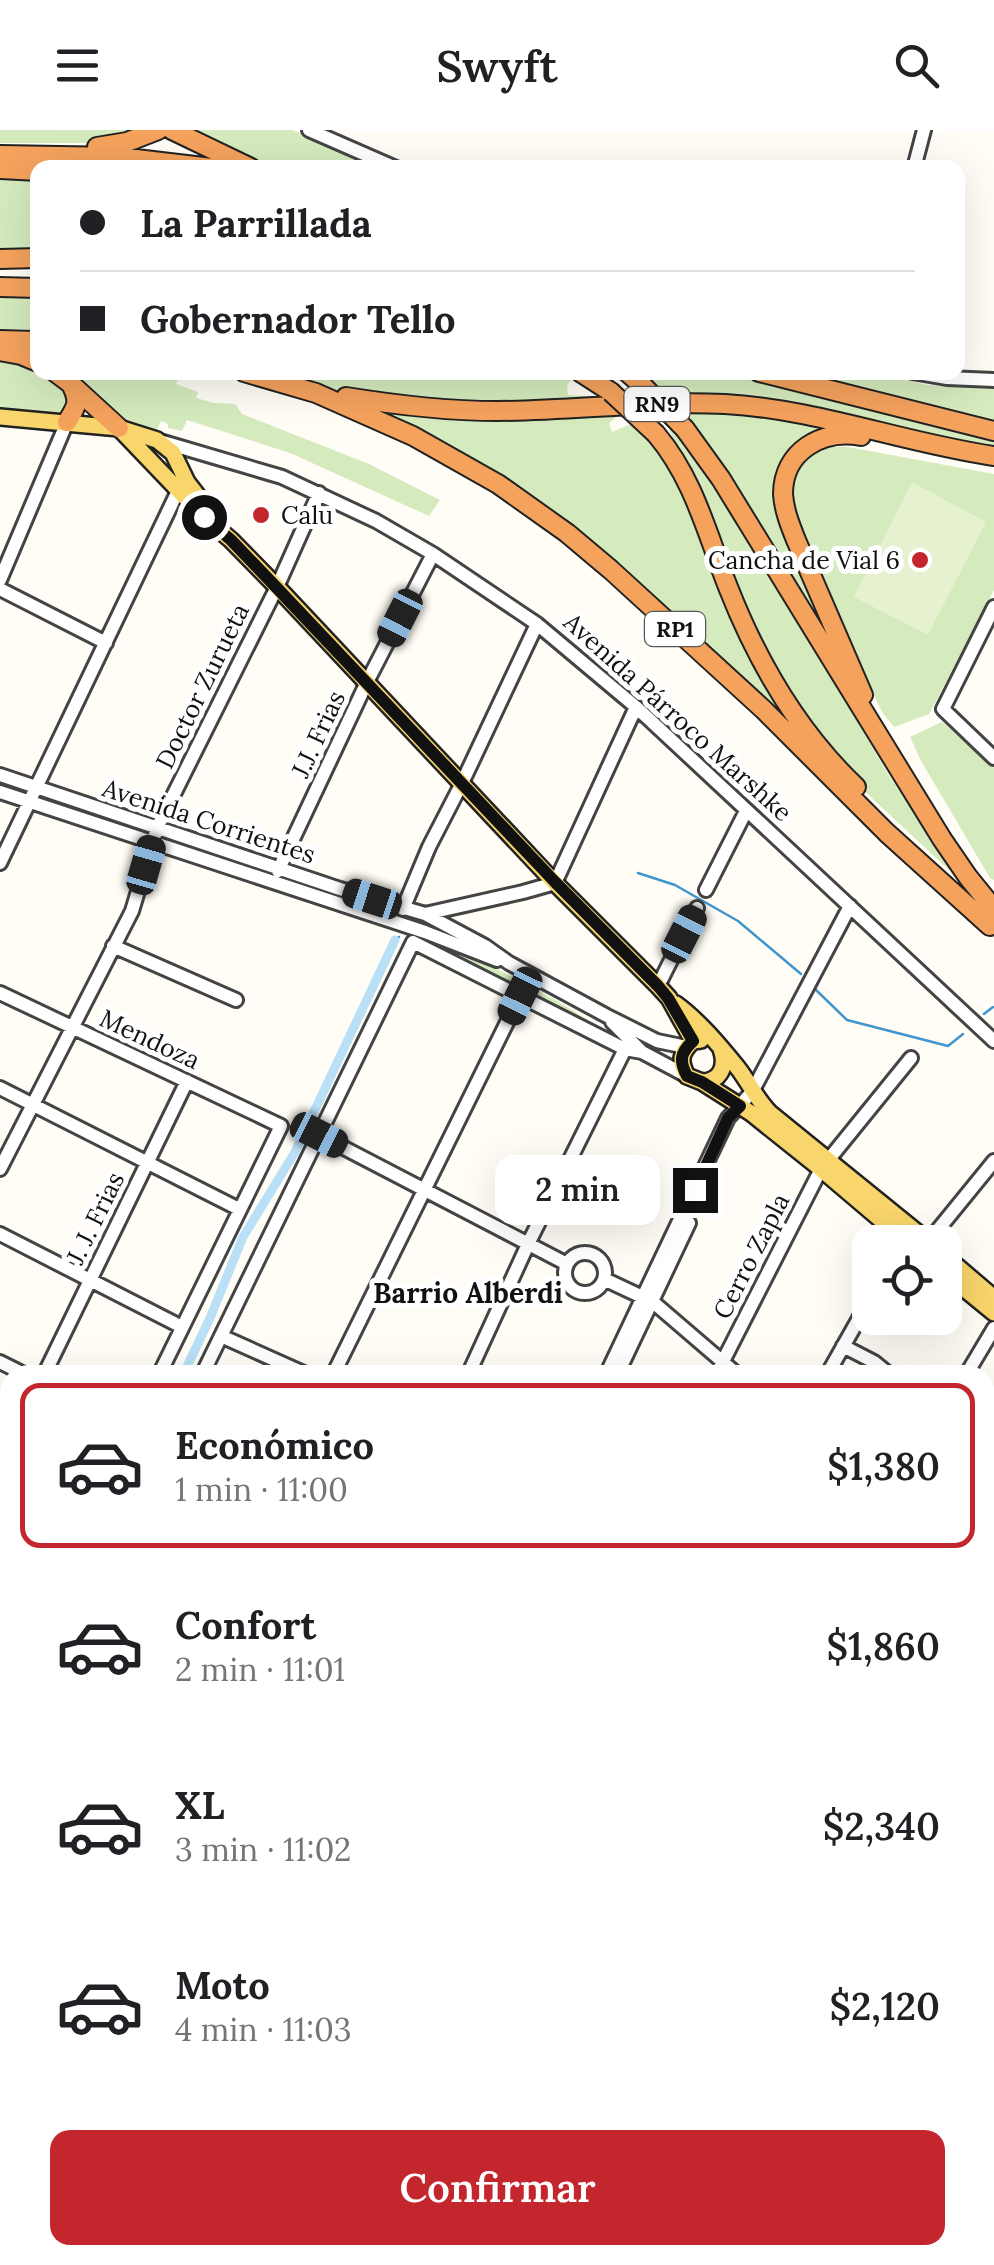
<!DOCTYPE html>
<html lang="es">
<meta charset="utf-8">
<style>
:root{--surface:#fff;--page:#f6f6f6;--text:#202124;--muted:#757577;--line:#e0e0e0;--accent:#c4262e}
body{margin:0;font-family:Lora,serif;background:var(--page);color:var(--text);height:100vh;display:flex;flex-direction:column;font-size:38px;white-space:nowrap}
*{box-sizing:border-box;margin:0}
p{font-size:32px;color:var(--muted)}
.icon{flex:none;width:55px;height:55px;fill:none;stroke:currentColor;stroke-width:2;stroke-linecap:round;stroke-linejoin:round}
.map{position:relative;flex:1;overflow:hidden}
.panel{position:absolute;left:0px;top:1235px;width:995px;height:900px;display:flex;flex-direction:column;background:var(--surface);border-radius:30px 30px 0 0;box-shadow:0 10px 40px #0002}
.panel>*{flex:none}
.banner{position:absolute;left:30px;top:30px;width:935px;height:220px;border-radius:20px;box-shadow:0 10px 40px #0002;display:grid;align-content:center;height:220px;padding:0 50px;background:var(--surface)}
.controls{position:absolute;left:852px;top:1095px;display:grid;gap:20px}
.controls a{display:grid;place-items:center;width:110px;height:110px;border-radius:20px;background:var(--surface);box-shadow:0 10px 40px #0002;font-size:50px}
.end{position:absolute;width:45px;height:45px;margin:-22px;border:12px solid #111;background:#fff;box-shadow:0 0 0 5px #fff}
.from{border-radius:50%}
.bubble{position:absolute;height:70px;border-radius:20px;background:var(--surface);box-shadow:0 10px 40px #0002;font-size:32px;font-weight:600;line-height:70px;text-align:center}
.car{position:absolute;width:30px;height:60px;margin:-30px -15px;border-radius:12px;box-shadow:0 0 8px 2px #0007;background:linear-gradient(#222 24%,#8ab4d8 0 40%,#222 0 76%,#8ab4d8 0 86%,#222 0)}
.banner b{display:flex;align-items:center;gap:35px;height:95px;font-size:38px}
.banner b+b{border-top:2px solid var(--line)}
.banner i{width:25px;height:25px;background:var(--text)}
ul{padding:18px 0 0;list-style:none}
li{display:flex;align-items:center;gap:30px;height:165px;margin:0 20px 15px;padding:0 30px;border:5px solid transparent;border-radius:20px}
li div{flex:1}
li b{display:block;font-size:38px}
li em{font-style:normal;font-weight:600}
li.current{border-color:var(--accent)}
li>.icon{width:90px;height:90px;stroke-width:1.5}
.cta{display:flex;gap:20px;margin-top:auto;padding:20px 50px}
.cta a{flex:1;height:115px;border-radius:20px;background:var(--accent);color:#fff;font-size:40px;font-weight:600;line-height:115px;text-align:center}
header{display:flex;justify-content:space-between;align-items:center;height:130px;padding:0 50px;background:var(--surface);font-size:45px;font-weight:600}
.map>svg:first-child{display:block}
.green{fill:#d5ebbd}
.pitch{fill:#e6f2cf}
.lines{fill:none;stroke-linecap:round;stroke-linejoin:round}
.stream{stroke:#3f96cf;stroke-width:2.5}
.canal{stroke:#b9e0f7;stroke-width:9}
.minor-casing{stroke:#444;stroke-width:18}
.major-casing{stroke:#222;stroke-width:20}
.highway-casing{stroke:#222;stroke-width:22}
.minor{stroke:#fff;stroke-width:12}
.major{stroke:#f9d66b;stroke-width:15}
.highway{stroke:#f5a25d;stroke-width:18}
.highway-bridge-casing{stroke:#222;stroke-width:22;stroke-linecap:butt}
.highway-bridge{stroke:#f5a25d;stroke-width:18}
.route{stroke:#111;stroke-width:12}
.poi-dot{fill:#c4262e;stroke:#fff;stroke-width:4}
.labels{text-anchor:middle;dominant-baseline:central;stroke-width:10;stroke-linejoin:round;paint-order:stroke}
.shield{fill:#fff;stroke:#585858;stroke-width:2.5}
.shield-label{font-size:22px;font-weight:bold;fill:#111}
.poi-label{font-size:25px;fill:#111;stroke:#fff;text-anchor:start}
.street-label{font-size:25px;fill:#111;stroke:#fff}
.neighbourhood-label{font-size:28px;font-weight:bold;fill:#111;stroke:#fff}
</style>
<header><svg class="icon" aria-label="menu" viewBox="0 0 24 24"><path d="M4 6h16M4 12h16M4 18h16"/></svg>Swyft<svg class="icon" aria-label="search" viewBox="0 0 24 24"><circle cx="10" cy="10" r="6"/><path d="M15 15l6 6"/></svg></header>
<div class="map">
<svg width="994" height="2135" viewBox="0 0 994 2135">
<rect width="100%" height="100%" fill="#fffdf5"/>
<path class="green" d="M0 0H149L100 13H0Z
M180 0H292L354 24 377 37H268Z
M0 44 37 45V119H0Z
M0 166 37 167V199H0Z
M0 224 37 239 38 242 48 244 72 264 71 278 46 287 0 283Z
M370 242 561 243 573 247 567 255 568 265 602 267 605 271 458 275 349 263 268 243 337 249Z
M81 243H166L179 247 176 254 198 262 196 268 214 273 235 274 242 284 369 334 440 370 429 386 290 323 187 290 182 301 168 298V294L161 291 155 305 121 291 85 256Z
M642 243H739L794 260 994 309V320L667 267Z
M782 243H874L927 255 994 259V294Z
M355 274C392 280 428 287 465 289 515 292 566 285 615 281L619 285 609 293 612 302 633 293C679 334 693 391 714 447 724 473 736 499 748 525 761 553 781 577 795 604L580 406Z
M680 281C732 283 780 287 830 298L779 353 849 552 751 379 694 296Z
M674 296 703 333 890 647 952 739 950 741 860 657 802 587 754 504 705 365 669 300Z
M829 317H848L994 344V460L929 584 894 597 882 582C855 524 823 467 803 406 799 395 792 381 791 369 790 346 806 323 829 317Z
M942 592 994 637V750L990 748 920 629 910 607Z
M418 805 489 835 559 872 610 904 458 828Z
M4 1674 10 1677V1883L0 1903V1681Z"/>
<path class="pitch" d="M912 352 986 392 928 505 854 467Z"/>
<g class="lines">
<path class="stream" d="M638 743 675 755 738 791 801 844
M395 810 399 807
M815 859 847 890 948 916 963 904
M984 884 993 877"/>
<path class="canal" d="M183 1245 210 1188 243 1107 295 1022 395 810
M0 1620 10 1600"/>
<g class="minor-casing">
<path id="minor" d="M309 0 396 38
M914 38 924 0
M912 242 947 248 994 250
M163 312 282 347 376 391 433 424 537 494 636 577 994 911
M0 450 67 292
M0 459 106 513
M994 477 943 579 994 628
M0 645 340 759 425 784 485 816 509 833 607 886 657 911 686 917
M0 662 425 802 497 830
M0 733 178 361
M278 741 367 552 433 424
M706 760 746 681
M403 779 429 717 462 653 537 494
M425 784 523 762 555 753 636 577
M413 812 625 919 642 922
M113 816 236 870
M658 856 697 778
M0 863 281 996 159 1245
M612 892 642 922 687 946
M0 958 239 1079
M319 1005 567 1134
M0 1039 132 781 157 698 277 457 319 363
M0 1104 182 1197
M928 1112 994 1031
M565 1143a20 20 0 1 1 40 0a20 20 0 1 1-40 0Z
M604 1149 653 1172 738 1245
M221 1206 308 1245
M843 1216 874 1232 890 1245
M0 1232 26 1245
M44 1245 187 951
M202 1245 413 812
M333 1245 520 866
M468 1245 529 1112 625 919
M606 1245 728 988 752 962 850 776
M617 1245 689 1093
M716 1245 821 1039 911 928
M827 1245 870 1169
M966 1245 994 1198
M0 1336 10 1315
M985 1423 994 1408
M0 1427 10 1432
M985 1462 994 1470
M0 1505 10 1510
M0 1573 10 1552
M0 1586 10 1590
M0 1597 10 1602
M985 1604 994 1588
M985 1662 994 1668
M985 1807 994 1788
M985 1829 994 1838
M0 1925 10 1903
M985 2050 994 2055
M0 2086 10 2091
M80 2125 100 2135
M580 2125 600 2135
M803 2125 814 2135
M26 2135 32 2125
M164 2135 169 2125
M180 2135 185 2125
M274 2135 279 2125
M371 2135 376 2125
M495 2135 500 2125
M614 2135 619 2125
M717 2135 722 2125"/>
</g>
<g class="major-casing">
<path id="major" d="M0 287 119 298 157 310 173 323 187 352 211 383
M119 298 204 387 231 410 277 457 555 753 658 856 669 868 693 911
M676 874C699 891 719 915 737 937 749 952 756 969 770 983L929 1112
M701 910 693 911C680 923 679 931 687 946L702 952 751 983 821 1039 907 1112
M702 952C721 951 727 936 721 919
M945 1126 994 1168
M945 1143 994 1183"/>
</g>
<g class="highway-casing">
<path id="highway" d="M172 0 251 38
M97 17 127 12 158 0
M0 25 119 27 212 38
M0 39 38 41
M0 129 38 128
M0 157 38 158
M0 210 38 211
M0 221 21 225 38 232
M55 242 71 254 119 298
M244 242 316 263 413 306 498 354 567 403 611 440 764 580 887 703 990 796
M580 242 611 262
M627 242 643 256
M759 242 994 301
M346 267C396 275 446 281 497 281 573 281 649 270 725 274 817 279 904 313 994 326
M67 292C77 276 80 272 71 254
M685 299 721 349 942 709 968 747 994 779
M656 304C694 349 707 404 728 457 757 531 798 602 856 657
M861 306C822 299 783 321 783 364 784 380 790 395 796 410L863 565"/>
</g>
<use href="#minor" class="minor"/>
<use href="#major" class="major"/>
<use href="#highway" class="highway"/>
<g class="highway-bridge-casing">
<path id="highway-bridge" d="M643 256 685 299
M611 262 656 304"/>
</g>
<use href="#highway-bridge" class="highway-bridge"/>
</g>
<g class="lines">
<path class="route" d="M204 387 231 410 276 457 555 752 658 856 668 868 693 911C680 923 679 931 687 946L702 952 740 976 728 988 695 1060"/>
</g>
<g class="poi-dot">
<circle cx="261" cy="385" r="10"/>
<circle cx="920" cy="430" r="10"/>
</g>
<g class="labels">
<g class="shield">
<rect x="624.5" y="257" width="65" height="34" rx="8"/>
<rect x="645" y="482" width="60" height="34" rx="8"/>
</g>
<g class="shield-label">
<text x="657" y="274">RN9</text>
<text x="675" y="499">RP1</text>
</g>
<g class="poi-label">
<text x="281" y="385">Calu</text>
<text x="900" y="430" text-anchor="end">Cancha de Vial 6</text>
</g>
<g class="street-label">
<text transform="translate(202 556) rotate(-64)">Doctor Zurueta</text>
<text transform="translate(678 587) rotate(42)">Avenida Párroco Marshke</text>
<text transform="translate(318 604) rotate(-65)">J.J. Frias</text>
<text transform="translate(209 691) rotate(18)">Avenida Corrientes</text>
<text transform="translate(150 909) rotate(25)">Mendoza</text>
<text transform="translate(95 1088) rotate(-64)">J. J. Frias</text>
<text transform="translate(751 1126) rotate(-63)">Cerro Zapla</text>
</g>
<g class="neighbourhood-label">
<text x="468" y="1163">Barrio Alberdi</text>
</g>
</g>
</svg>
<div class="controls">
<a><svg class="icon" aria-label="locate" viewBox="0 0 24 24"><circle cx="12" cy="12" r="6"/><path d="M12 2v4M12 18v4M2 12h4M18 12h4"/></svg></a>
</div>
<i class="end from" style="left:204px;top:387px"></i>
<i class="end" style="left:695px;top:1060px"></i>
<div class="bubble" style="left:495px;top:1025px;width:165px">2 min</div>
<i class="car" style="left:400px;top:488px;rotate:207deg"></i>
<i class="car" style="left:146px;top:735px;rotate:16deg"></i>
<i class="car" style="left:372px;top:769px;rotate:288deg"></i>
<i class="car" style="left:684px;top:804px;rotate:27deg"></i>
<i class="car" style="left:520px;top:866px;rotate:206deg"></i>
<i class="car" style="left:319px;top:1005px;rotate:117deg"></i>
<div class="banner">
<b><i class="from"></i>La Parrillada</b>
<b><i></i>Gobernador Tello</b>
</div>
<section class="panel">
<ul>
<li class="current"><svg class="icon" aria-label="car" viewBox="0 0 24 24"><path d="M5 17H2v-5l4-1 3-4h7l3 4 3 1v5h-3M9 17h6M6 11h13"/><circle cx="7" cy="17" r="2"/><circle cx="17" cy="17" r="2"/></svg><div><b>Económico</b><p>1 min · 11:00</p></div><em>$1,380</em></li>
<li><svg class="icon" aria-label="car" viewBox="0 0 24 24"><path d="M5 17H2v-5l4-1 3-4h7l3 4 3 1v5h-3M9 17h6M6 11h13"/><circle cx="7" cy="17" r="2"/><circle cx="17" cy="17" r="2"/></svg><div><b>Confort</b><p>2 min · 11:01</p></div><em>$1,860</em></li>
<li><svg class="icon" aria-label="car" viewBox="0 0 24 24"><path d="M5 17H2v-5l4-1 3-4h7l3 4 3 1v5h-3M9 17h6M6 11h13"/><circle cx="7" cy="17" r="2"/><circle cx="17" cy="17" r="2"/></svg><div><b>XL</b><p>3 min · 11:02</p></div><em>$2,340</em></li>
<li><svg class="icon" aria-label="car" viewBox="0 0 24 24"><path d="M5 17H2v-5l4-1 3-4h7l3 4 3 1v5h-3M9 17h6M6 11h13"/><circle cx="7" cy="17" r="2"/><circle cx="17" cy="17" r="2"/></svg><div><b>Moto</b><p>4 min · 11:03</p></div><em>$2,120</em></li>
</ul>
<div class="cta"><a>Confirmar</a></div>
</section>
</div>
